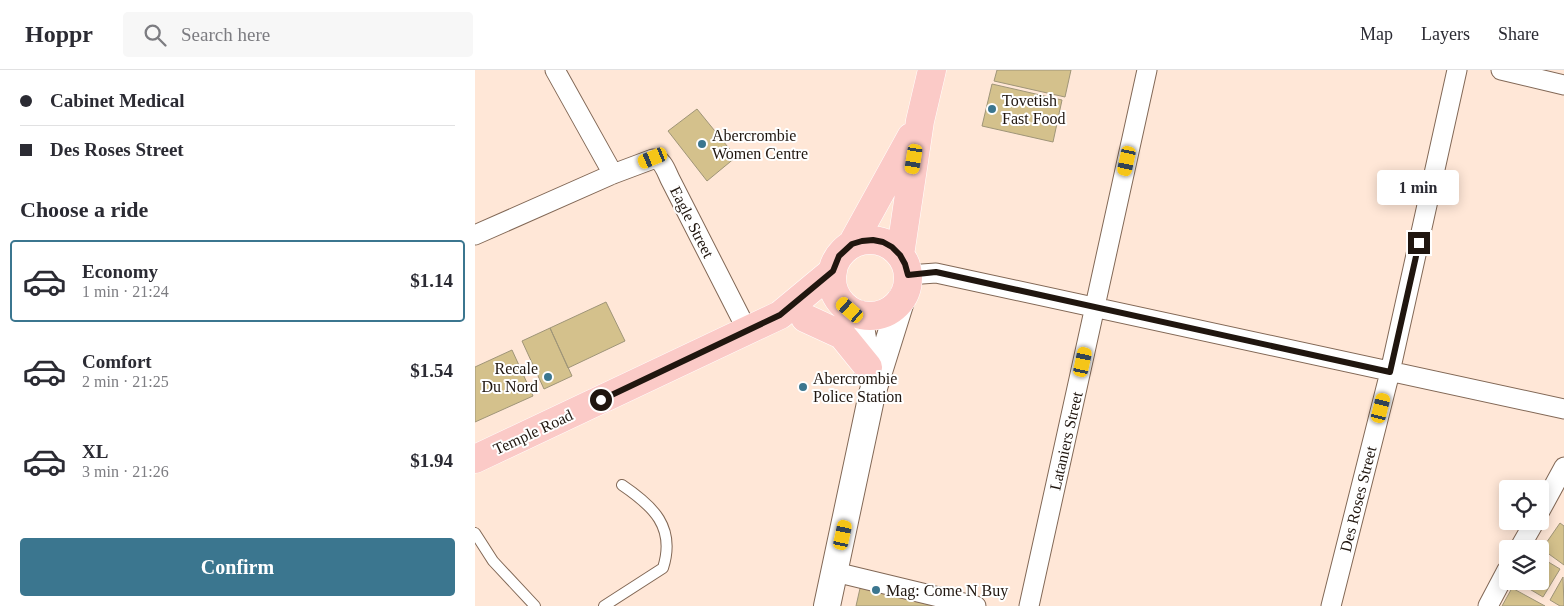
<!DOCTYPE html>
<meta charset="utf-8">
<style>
:root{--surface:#fff;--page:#f7f7f7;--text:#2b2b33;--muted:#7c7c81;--line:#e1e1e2;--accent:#3b768f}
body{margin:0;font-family:"Times New Roman",serif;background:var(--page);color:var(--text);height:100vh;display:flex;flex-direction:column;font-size:19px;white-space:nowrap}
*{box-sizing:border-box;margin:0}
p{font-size:16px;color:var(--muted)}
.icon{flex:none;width:28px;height:28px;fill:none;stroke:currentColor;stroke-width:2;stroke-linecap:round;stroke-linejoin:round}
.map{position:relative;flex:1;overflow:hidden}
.details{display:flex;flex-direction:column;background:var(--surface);width:475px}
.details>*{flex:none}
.hud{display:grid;align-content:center;height:110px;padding:0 20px;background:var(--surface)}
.controls{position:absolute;left:1024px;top:410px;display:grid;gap:10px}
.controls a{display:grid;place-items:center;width:50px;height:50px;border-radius:5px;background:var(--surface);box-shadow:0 2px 12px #0003;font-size:25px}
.end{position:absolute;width:22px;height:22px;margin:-11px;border:6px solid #20160f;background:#fff;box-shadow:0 0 0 2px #fff}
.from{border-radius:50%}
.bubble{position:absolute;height:35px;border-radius:5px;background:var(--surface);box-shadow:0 2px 12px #0003;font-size:16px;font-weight:700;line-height:35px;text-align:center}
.car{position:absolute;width:15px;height:30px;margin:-15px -8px;border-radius:6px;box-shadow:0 0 4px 1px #0007;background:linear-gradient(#f5c518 24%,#345 0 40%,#f5c518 0 76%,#345 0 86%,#f5c518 0)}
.hud b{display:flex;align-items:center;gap:18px;height:48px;font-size:19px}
.hud b+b{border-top:1px solid var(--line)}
.hud i{width:12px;height:12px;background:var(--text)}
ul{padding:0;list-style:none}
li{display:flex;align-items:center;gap:15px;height:82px;margin:0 10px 8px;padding:0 10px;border:2px solid transparent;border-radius:5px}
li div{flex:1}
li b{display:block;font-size:19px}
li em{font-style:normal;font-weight:700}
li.active{border-color:var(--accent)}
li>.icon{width:45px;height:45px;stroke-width:1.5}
h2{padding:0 20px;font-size:22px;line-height:60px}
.primary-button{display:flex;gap:10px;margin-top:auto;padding:10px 20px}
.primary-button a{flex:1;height:58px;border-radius:5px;background:var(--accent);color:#fff;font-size:20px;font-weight:700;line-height:58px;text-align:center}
header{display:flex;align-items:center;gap:30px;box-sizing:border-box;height:70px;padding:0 25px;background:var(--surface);border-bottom:1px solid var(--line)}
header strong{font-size:24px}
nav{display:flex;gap:28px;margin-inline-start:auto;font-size:18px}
.search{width:350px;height:45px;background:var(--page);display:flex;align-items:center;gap:12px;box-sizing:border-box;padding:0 18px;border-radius:5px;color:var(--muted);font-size:19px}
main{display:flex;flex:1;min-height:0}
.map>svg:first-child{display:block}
.building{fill:#d4c18c;stroke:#9f9578}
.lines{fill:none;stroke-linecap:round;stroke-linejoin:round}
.service-casing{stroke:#826856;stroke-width:12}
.minor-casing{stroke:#826856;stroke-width:21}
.secondary-casing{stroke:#826856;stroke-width:28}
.primary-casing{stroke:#fff;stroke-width:29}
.service{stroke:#fff;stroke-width:10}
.minor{stroke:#fff;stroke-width:19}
.secondary{stroke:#fff;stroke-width:26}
.primary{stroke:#fbcac7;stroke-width:28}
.route{stroke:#20160f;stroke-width:6}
.poi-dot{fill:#3b768f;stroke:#fff;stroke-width:2}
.labels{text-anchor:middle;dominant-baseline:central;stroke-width:4;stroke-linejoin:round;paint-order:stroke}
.poi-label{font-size:16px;fill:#20160f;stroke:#fff;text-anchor:start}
.street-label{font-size:16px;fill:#20160f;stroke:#fff}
</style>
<header>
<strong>Hoppr</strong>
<div class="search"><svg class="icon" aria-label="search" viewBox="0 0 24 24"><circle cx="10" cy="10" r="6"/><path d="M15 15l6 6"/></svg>Search here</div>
<nav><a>Map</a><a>Layers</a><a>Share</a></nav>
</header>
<main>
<section class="details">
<div class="hud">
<b><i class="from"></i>Cabinet Medical</b>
<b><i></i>Des Roses Street</b>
</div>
<h2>Choose a ride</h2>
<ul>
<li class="active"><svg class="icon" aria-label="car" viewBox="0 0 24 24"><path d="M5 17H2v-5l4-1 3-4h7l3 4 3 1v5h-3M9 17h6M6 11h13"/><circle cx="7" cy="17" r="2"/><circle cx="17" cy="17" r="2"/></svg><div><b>Economy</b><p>1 min · 21:24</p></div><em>$1.14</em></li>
<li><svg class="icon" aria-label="car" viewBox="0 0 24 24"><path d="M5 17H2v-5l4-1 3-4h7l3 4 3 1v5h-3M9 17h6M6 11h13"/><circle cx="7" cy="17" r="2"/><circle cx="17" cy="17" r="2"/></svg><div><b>Comfort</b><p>2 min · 21:25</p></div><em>$1.54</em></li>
<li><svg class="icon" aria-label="car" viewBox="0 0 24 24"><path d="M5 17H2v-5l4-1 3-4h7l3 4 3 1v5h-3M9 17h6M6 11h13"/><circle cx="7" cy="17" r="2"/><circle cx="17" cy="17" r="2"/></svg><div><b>XL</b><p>3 min · 21:26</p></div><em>$1.94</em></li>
</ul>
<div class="primary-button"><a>Confirm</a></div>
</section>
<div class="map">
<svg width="1089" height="536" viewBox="0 0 1089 536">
<rect width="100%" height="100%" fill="#ffe7d7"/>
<path class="building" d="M522 0H596L590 27 519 11Z
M517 14 587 30 578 72 507 56Z
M222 39 261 87 232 111 193 61Z
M131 232 150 271 93 298 75 258Z
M75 258 97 306 69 319 47 271Z
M37 280 58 326 0 352V297Z
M1085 453 1089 456V495L1067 479Z
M1065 487 1085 499 1068 527 1041 511H1065Z
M1088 507 1089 536H1085L1075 530Z
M386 514 470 536H381Z
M1037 518 1070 536H1027Z"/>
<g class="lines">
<g class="service-casing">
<path id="service" d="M0 463 18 491 60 536
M129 536 188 498C201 457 178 436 147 415"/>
</g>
<g class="minor-casing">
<path id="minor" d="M80 0 138 104
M1026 0 1089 15
M0 165 138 104 178 89C188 89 191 101 195 109L272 260
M433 205 461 203 1089 339
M1065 441 1089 397
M1044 479 1060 451
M360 502 501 536
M554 536 672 0
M856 536 915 302 982 0
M1013 536 1032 500"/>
</g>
<g class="secondary-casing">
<path id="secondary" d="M384 244 394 305
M352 536 397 324 427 228"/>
</g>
<g class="primary-casing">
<path id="primary" d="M357 208a38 38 0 1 1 76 0a38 38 0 1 1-76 0Z
M377 174 436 67
M425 185 445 51 457 0
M330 248 367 265 393 297
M0 389 305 245 358 201"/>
</g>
<use href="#service" class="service"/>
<use href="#minor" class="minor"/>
<use href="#secondary" class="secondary"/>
<use href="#primary" class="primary"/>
</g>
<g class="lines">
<path class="route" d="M126 330 305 245 358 201 364 186 377 174 387 171 398 170 408 172 417 177 425 185 430 194 433 205 461 202 915 302 944 173"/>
</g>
<g class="poi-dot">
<circle cx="517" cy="39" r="5"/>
<circle cx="227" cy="74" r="5"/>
<circle cx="73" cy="307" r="5"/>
<circle cx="328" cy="317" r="5"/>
<circle cx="401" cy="520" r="5"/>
</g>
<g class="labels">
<g class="poi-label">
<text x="527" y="30">Tovetish<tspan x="527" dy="18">Fast Food</tspan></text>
<text x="237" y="65">Abercrombie<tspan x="237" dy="18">Women Centre</tspan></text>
<text x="63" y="298" text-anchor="end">Recale<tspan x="63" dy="18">Du Nord</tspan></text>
<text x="338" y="308">Abercrombie<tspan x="338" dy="18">Police Station</tspan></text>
<text x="411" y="520">Mag: Come N Buy</text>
</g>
<g class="street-label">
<text transform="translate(217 152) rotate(63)">Eagle Street</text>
<text transform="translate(58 362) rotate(-25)">Temple Road</text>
<text transform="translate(591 371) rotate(-77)">Lataniers Street</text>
<text transform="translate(883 429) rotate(-76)">Des Roses Street</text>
</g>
</g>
</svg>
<div class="controls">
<a><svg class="icon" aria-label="locate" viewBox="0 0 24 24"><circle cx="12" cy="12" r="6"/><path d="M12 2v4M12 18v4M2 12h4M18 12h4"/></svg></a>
<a><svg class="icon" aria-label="layers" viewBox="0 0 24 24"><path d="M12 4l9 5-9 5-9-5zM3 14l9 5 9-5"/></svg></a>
</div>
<i class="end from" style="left:126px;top:330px"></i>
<i class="end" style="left:944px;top:173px"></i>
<div class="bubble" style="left:902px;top:100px;width:82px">1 min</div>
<i class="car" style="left:178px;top:88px;rotate:248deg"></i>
<i class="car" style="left:439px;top:89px;rotate:189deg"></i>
<i class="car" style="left:652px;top:91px;rotate:192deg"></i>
<i class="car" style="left:375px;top:240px;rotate:311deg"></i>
<i class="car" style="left:608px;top:292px;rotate:12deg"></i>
<i class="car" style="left:906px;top:338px;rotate:14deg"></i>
<i class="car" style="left:368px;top:465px;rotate:12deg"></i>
</div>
</main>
